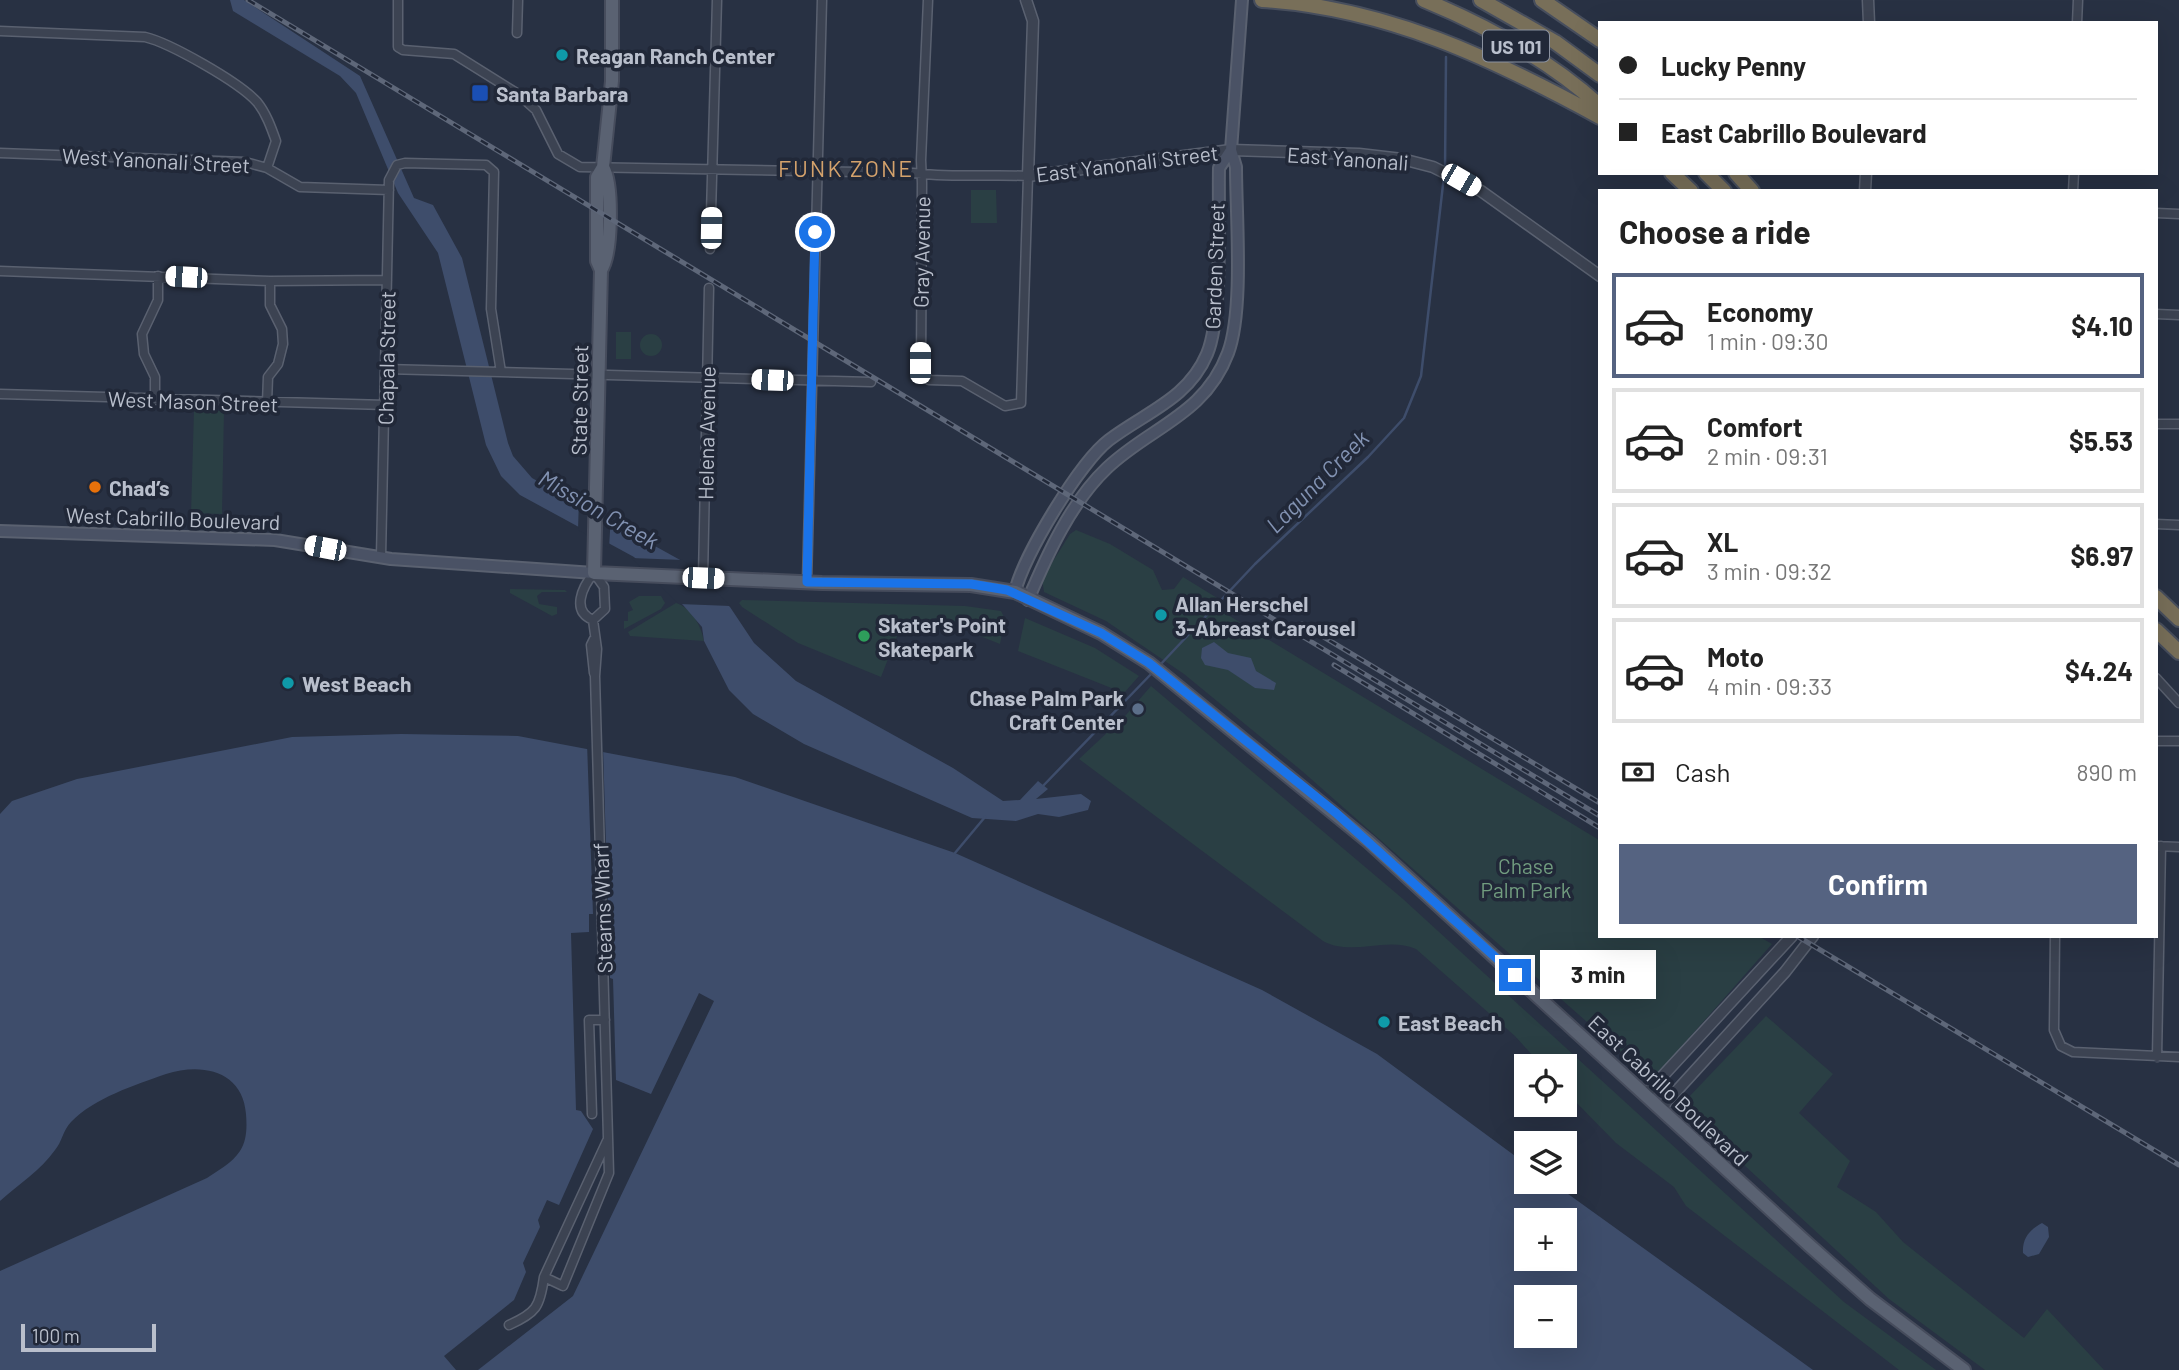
<!DOCTYPE html>
<meta charset="utf-8">
<style>
:root{--surface:#fff;--page:#f6f6f6;--text:#222;--muted:#767676;--line:#e0e0e0;--accent:#556381}
body{margin:0;font-family:Barlow,sans-serif;background:var(--page);color:var(--text);height:100vh;display:flex;flex-direction:column;font-size:26px;white-space:nowrap}
*{box-sizing:border-box;margin:0}
p{font-size:23px;color:var(--muted)}
.icon{flex:none;width:38px;height:38px;fill:none;stroke:currentColor;stroke-width:2;stroke-linecap:round;stroke-linejoin:round}
.map{position:relative;flex:1;overflow:hidden}
.details{position:absolute;left:1598px;top:189px;width:560px;height:749px;display:flex;flex-direction:column;background:var(--surface);border-radius:0px;box-shadow:0 7px 28px #0002}
.details>*{flex:none}
.hud{position:absolute;left:1598px;top:21px;width:560px;height:154px;border-radius:0px;box-shadow:0 7px 28px #0002;display:grid;align-content:center;height:154px;padding:0 21px;background:var(--surface)}
.buttons{position:absolute;left:1514px;top:1054px;display:grid;gap:14px}
.buttons a{display:grid;place-items:center;width:63px;height:63px;border-radius:0px;background:var(--surface);box-shadow:0 7px 28px #0002;font-size:35px}
.scale{position:absolute;left:21px;bottom:18px;width:135px;box-sizing:border-box;padding-left:7px;border:4px solid #b9bfcc;border-top:0;font-size:19px;line-height:24px;white-space:nowrap;color:#b9bfcc;-webkit-text-stroke:5px #212838;paint-order:stroke}
.end{position:absolute;width:32px;height:32px;margin:-16px;border:9px solid #1a73e8;background:#fff;box-shadow:0 0 0 4px #fff}
.from{border-radius:50%}
.bubble{position:absolute;height:49px;border-radius:0px;background:var(--surface);box-shadow:0 7px 28px #0002;font-size:23px;font-weight:700;line-height:49px;text-align:center}
.car{position:absolute;width:21px;height:42px;margin:-21px -10px;border-radius:9px;box-shadow:0 0 5px 2px #0007;background:linear-gradient(#fff 24%,#345 0 40%,#fff 0 76%,#345 0 86%,#fff 0)}
.hud b{display:flex;align-items:center;gap:24px;height:66px;font-size:26px}
.hud b+b{border-top:2px solid var(--line)}
.hud i{width:18px;height:18px;background:var(--text)}
ul{padding:0;list-style:none}
li{display:flex;align-items:center;gap:21px;height:105px;margin:0 14px 10px;padding:0 7px;border:4px solid var(--line);border-radius:0px}
li div{flex:1}
li b{display:block;font-size:26px}
li em{font-style:normal;font-weight:700}
li.current{border-color:var(--accent)}
li>.icon{width:63px;height:63px;stroke-width:1.5}
h2{padding:0 21px;font-size:32px;line-height:84px}
.pay{display:flex;align-items:center;gap:18px;height:77px;padding:0 21px;font-size:26px}
.pay p{margin-inline-start:auto}
.action{display:flex;gap:14px;margin-top:auto;padding:14px 21px}
.action a{flex:1;height:80px;border-radius:0px;background:var(--accent);color:#fff;font-size:28px;font-weight:700;line-height:80px;text-align:center}
.map>svg:first-child{display:block}
.green{fill:#2a3f44}
.water{fill:#3e4d6b;fill-rule:evenodd}
.pier{fill:#283143}
.lines{fill:none;stroke-linecap:round;stroke-linejoin:round}
.stream{stroke:#3e4d6b;stroke-width:2.5}
.minor-casing{stroke:#5a6170;stroke-width:11}
.tertiary-casing{stroke:#5a6170;stroke-width:13}
.secondary-casing{stroke:#5a6170;stroke-width:14}
.primary-casing{stroke:#464c5c;stroke-width:16}
.motorway-casing{stroke:#474e5d;stroke-width:18}
.minor{stroke:#3c4352;stroke-width:8}
.tertiary{stroke:#3c4352;stroke-width:10}
.secondary{stroke:#4a5265;stroke-width:10}
.primary{stroke:#5a6272;stroke-width:12}
.motorway{stroke:#786f59;stroke-width:14}
.rail-casing{stroke:#5e6779;stroke-width:5}
.rail{stroke:#212838;stroke-width:2.5;stroke-dasharray:8;stroke-linecap:butt}
.route{stroke:#1a73e8;stroke-width:9}
.culture-dot{fill:#0f9aa8;stroke:#212838;stroke-width:2.5}
.transit-dot{fill:#1a4fb4;stroke:#212838;stroke-width:2.5}
.food-dot{fill:#e8710a;stroke:#212838;stroke-width:2.5}
.leisure-dot{fill:#2e9e5b;stroke:#212838;stroke-width:2.5}
.service-dot{fill:#5c6f8a;stroke:#212838;stroke-width:2.5}
.labels{text-anchor:middle;dominant-baseline:central;stroke-width:7;stroke-linejoin:round;paint-order:stroke}
.shield{fill:#212838;stroke:#8b92a0;stroke-width:2}
.shield-label{font-size:19px;font-weight:bold;fill:#b9bfcc}
.poi-label{font-size:21px;font-weight:bold;fill:#b9bfcc;stroke:#212838;text-anchor:start}
.street-label{font-size:21px;fill:#b9bfcc;stroke:#212838}
.park-label{font-size:21px;fill:#719c7f;stroke:#212838}
.neighbourhood-label{font-size:23px;letter-spacing:2px;fill:#d4a26c;stroke:#212838}
.water-label{font-size:23px;font-style:italic;fill:#8292b2;stroke:#212838}
</style>
<div class="map">
<svg width="2179" height="1370" viewBox="0 0 2179 1370">
<rect width="100%" height="100%" fill="#283143"/>
<path class="green" d="M971 190H996L997 223H971Z
M616 332H631V359H616Z
M640 345a11 11 0 1 1 22 0a11 11 0 1 1-22 0Z
M194 410 224 411 222 514 191 513Z
M1076 530 1110 544 1153 570 1162 590 1174 589 1183 577 1227 604 1223 612 1599 840 1600 936H1758L1772 944 1658 1073H1645L1302 771 1184 674 1106 621 1044 592 1042 579 1070 534Z
M510 589 565 590 567 592H542L537 596 539 604 557 607V614L552 616 510 593Z
M639 596H661L665 603 661 609 624 629V621H628V612L633 610 629 602Z
M742 600 965 606 1001 611 1005 619 1000 644 935 618 932 629 919 634 901 626 881 677 798 643 742 607 739 603Z
M676 603C692 608 701 626 704 641L630 636 628 632Z
M1025 618 1095 648 1139 676 1124 693 1018 651Z
M1151 686 1403 899 1844 1302 1936 1370H1899L1686 1206 1674 1187 1616 1143 1565 1091 1564 1066H1542L1515 1036 1416 949C1386 936 1352 957 1323 941L1079 759 1126 715Z
M1766 1016 1833 1074 1799 1113 1850 1161 1837 1187 1876 1212 1903 1242 2024 1338 2047 1309 2104 1370H1985L1889 1299 1691 1116 1686 1100Z"/>
<path class="water" d="M230 0H244L360 76 414 198 433 205 462 258 508 443 513 456 532 478 682 561 730 607 754 643 796 681 953 768 1003 801 1020 800 1038 781 1048 789 1036 799 1081 794 1091 801 1088 810 1059 817 1038 814 1016 821 972 818 804 744 753 714 729 690 704 641 702 627 683 605 634 557 520 495 501 476 486 445 438 253 398 193 356 93 340 76 233 11Z
M1214 642 1228 653 1251 658 1256 671 1276 683 1274 690 1255 688 1228 670 1205 665 1201 658 1202 648Z
M401 734 518 736 735 777 955 853 1262 990 1377 1054 1526 1164V1181H1550L1813 1370H0V1271L207 1178C219 1170 232 1163 240 1151 247 1140 247 1127 246 1114 243 1071 202 1062 166 1074 135 1085 94 1098 71 1122 63 1130 62 1142 55 1150 41 1170 18 1185 0 1201V814L12 801 77 779 292 737ZM1526 1220H1564V1258H1526ZM1526 1297H1564V1335H1526Z
M2042 1223 2048 1227 2049 1237 2039 1254 2028 1257 2023 1253C2022 1237 2031 1229 2042 1223Z"/>
<path class="pier" d="M579 499 611 515 609 548 578 530Z
M631 558 683 560 731 606 679 604Z
M587 743 603 746 610 978 613 979 616 1080 651 1094 699 993 714 1001 573 1296 478 1370H456L444 1356 514 1300 526 1272 523 1263 540 1227 538 1220 547 1200 559 1205 593 1129 581 1111 576 1110 571 933 589 932V914H593Z"/>
<g class="lines">
<path class="stream" d="M1445 169 1446 57
M1159 666 1255 564 1368 457 1404 418 1421 376 1444 176
M1042 787 1154 671
M955 853 985 817"/>
<g class="minor-casing">
<path id="minor" d="M398 0V47L403 50 454 54 518 94 536 110 558 154 580 167 913 173C951 178 990 174 1028 176L1021 403 1005 406 962 381 929 380 921 369 922 183 921 160 928 0
M2077 23 2078 0
M0 31 145 37C170 43 239 82 257 102 266 113 271 127 276 141L267 168
M517 33 518 0
M0 153 245 162 267 168 300 187 389 190
M2073 191 2074 173
M2156 213 2179 214
M710 249 717 0
M0 271 270 281 387 280
M2156 314 2179 315
M385 369 871 382
M0 394 386 405
M155 400V377L144 354 142 334 158 300V276
M267 403 268 377 278 364 283 344 282 329 270 305V281
M2156 424H2179
M2156 524 2179 525
M381 557 389 180 397 165 405 163 486 165 494 172 491 309 501 372
M594 573 604 587 605 609 593 620C571 611 582 587 594 573Z
M703 577 709 288
M807 582 822 0
M593 620 597 649 595 676 609 1173 563 1286 544 1277 607 1141
M594 673 591 645 594 639
M2156 678 2179 703
M2156 741H2179
M2156 846 2179 847
M2055 936 2054 1030 2061 1046 2073 1052 2179 1057
M2157 1057 2161 846
M592 1114 589 1020H605
M509 1325C536 1313 540 1307 544 1277"/>
</g>
<g class="tertiary-casing">
<path id="tertiary" d="M1026 0 1033 21 1028 176 1231 150 1359 154 1402 159 1433 167 1481 191 1600 276
M1868 0 1869 23
M1865 191 1866 173
M1646 1094 1792 936
M1661 1108 1785 972 1813 936"/>
</g>
<g class="secondary-casing">
<path id="secondary" d="M0 531 275 540 391 559 594 573
M1015 592C1023 556 1080 462 1109 440 1146 412 1188 399 1207 354 1223 316 1218 213 1219 168L1231 150
M1028 600C1047 555 1071 502 1107 468 1150 427 1205 415 1228 353 1244 310 1236 216 1236 167L1231 150 1242 0"/>
</g>
<g class="primary-casing">
<path id="primary" d="M612 0V81L603 167 597 177V261L601 270 594 573 822 583 971 585 1015 592 1101 633 1149 663 1369 842 1809 1245 1870 1299 1964 1370
M601 270C612 254 613 185 603 167"/>
</g>
<g class="motorway-casing">
<path id="motorway" d="M1262 0C1387 8 1492 58 1600 117
M1424 0C1487 26 1549 60 1600 106
M1481 0 1555 42 1600 75
M1542 0 1600 40
M1672 173 1691 191
M1706 173 1724 191
M1736 173 1752 191
M2156 597 2179 619
M2156 630 2179 652"/>
</g>
<use href="#minor" class="minor"/>
<use href="#tertiary" class="tertiary"/>
<use href="#secondary" class="secondary"/>
<use href="#primary" class="primary"/>
<use href="#motorway" class="motorway"/>
<g class="rail-casing">
<path id="rail" d="M248 0 1600 816
M1302 624 1600 803
M1334 665 1600 828
M1797 936 2179 1165"/>
</g>
<use href="#rail" class="rail"/>
</g>
<g class="lines">
<path class="route" d="M815 232 807 582 971 584 1007 590 1101 633 1149 663 1336 813 1515 975"/>
</g>
<g class="culture-dot">
<circle cx="562" cy="55" r="7"/>
<circle cx="1161" cy="615" r="7"/>
<circle cx="288" cy="683" r="7"/>
<circle cx="1384" cy="1022" r="7"/>
</g>
<rect class="transit-dot" x="471" y="84" width="18" height="18" rx="3.5"/>
<circle class="food-dot" cx="95" cy="487" r="7"/>
<circle class="leisure-dot" cx="864" cy="636" r="7"/>
<circle class="service-dot" cx="1138" cy="709" r="7"/>
<g class="labels">
<rect class="shield" x="1483" y="30.5" width="66" height="31" rx="5"/>
<g class="shield-label">
<text x="1516" y="46">US 101</text>
</g>
<g class="poi-label">
<text x="576" y="55">Reagan Ranch Center</text>
<text x="496" y="93">Santa Barbara</text>
<text x="109" y="487">Chad’s</text>
<text x="1175" y="603">Allan Herschel<tspan x="1175" dy="24">3-Abreast Carousel</tspan></text>
<text x="878" y="624">Skater's Point<tspan x="878" dy="24">Skatepark</tspan></text>
<text x="302" y="683">West Beach</text>
<text x="1124" y="697" text-anchor="end">Chase Palm Park<tspan x="1124" dy="24">Craft Center</tspan></text>
<text x="1398" y="1022">East Beach</text>
</g>
<g class="street-label">
<text transform="translate(1348 158) rotate(4)">East Yanonali</text>
<text transform="translate(156 160) rotate(3)">West Yanonali Street</text>
<text transform="translate(1127 163) rotate(-7)">East Yanonali Street</text>
<text transform="translate(921 252) rotate(-89)">Gray Avenue</text>
<text transform="translate(1214 266) rotate(-88)">Garden Street</text>
<text transform="translate(386 358) rotate(-89)">Chapala Street</text>
<text transform="translate(579 400) rotate(-89)">State Street</text>
<text transform="translate(193 401) rotate(2)">West Mason Street</text>
<text transform="translate(706 433) rotate(-89)">Helena Avenue</text>
<text transform="translate(173 518) rotate(2)">West Cabrillo Boulevard</text>
<text transform="translate(602 908) rotate(-92)">Stearns Wharf</text>
<text transform="translate(1669 1090) rotate(43)">East Cabrillo Boulevard</text>
</g>
<g class="park-label">
<text x="1526" y="865">Chase<tspan x="1526" dy="24">Palm Park</tspan></text>
</g>
<g class="neighbourhood-label">
<text x="846" y="168">FUNK ZONE</text>
</g>
<g class="water-label">
<text transform="translate(1317 481) rotate(-45)">Laguna Creek</text>
<text transform="translate(599 509) rotate(30)">Mission Creek</text>
</g>
</g>
</svg>
<div class="buttons">
<a><svg class="icon" aria-label="locate" viewBox="0 0 24 24"><circle cx="12" cy="12" r="6"/><path d="M12 2v4M12 18v4M2 12h4M18 12h4"/></svg></a>
<a><svg class="icon" aria-label="layers" viewBox="0 0 24 24"><path d="M12 4l9 5-9 5-9-5zM3 14l9 5 9-5"/></svg></a>
<a>+</a>
<a>−</a>
</div>
<div class="scale">100 m</div>
<i class="end from" style="left:815px;top:232px"></i>
<i class="end" style="left:1515px;top:975px"></i>
<div class="bubble" style="left:1540px;top:950px;width:116px">3 min</div>
<i class="car" style="left:1461px;top:180px;rotate:120deg"></i>
<i class="car" style="left:711px;top:228px;rotate:1deg"></i>
<i class="car" style="left:186px;top:277px;rotate:273deg"></i>
<i class="car" style="left:920px;top:363px;rotate:0deg"></i>
<i class="car" style="left:772px;top:380px;rotate:272deg"></i>
<i class="car" style="left:325px;top:548px;rotate:281deg"></i>
<i class="car" style="left:703px;top:578px;rotate:92deg"></i>
<div class="hud">
<b><i class="from"></i>Lucky Penny</b>
<b><i></i>East Cabrillo Boulevard</b>
</div>
<section class="details">
<h2>Choose a ride</h2>
<ul>
<li class="current"><svg class="icon" aria-label="car" viewBox="0 0 24 24"><path d="M5 17H2v-5l4-1 3-4h7l3 4 3 1v5h-3M9 17h6M6 11h13"/><circle cx="7" cy="17" r="2"/><circle cx="17" cy="17" r="2"/></svg><div><b>Economy</b><p>1 min · 09:30</p></div><em>$4.10</em></li>
<li><svg class="icon" aria-label="car" viewBox="0 0 24 24"><path d="M5 17H2v-5l4-1 3-4h7l3 4 3 1v5h-3M9 17h6M6 11h13"/><circle cx="7" cy="17" r="2"/><circle cx="17" cy="17" r="2"/></svg><div><b>Comfort</b><p>2 min · 09:31</p></div><em>$5.53</em></li>
<li><svg class="icon" aria-label="car" viewBox="0 0 24 24"><path d="M5 17H2v-5l4-1 3-4h7l3 4 3 1v5h-3M9 17h6M6 11h13"/><circle cx="7" cy="17" r="2"/><circle cx="17" cy="17" r="2"/></svg><div><b>XL</b><p>3 min · 09:32</p></div><em>$6.97</em></li>
<li><svg class="icon" aria-label="car" viewBox="0 0 24 24"><path d="M5 17H2v-5l4-1 3-4h7l3 4 3 1v5h-3M9 17h6M6 11h13"/><circle cx="7" cy="17" r="2"/><circle cx="17" cy="17" r="2"/></svg><div><b>Moto</b><p>4 min · 09:33</p></div><em>$4.24</em></li>
</ul>
<div class="pay"><svg class="icon" aria-label="cash" viewBox="0 0 24 24"><path d="M3 7h18v10H3z"/><circle cx="12" cy="12" r="2"/></svg>Cash<p>890 m</p></div>
<div class="action"><a>Confirm</a></div>
</section>
</div>
